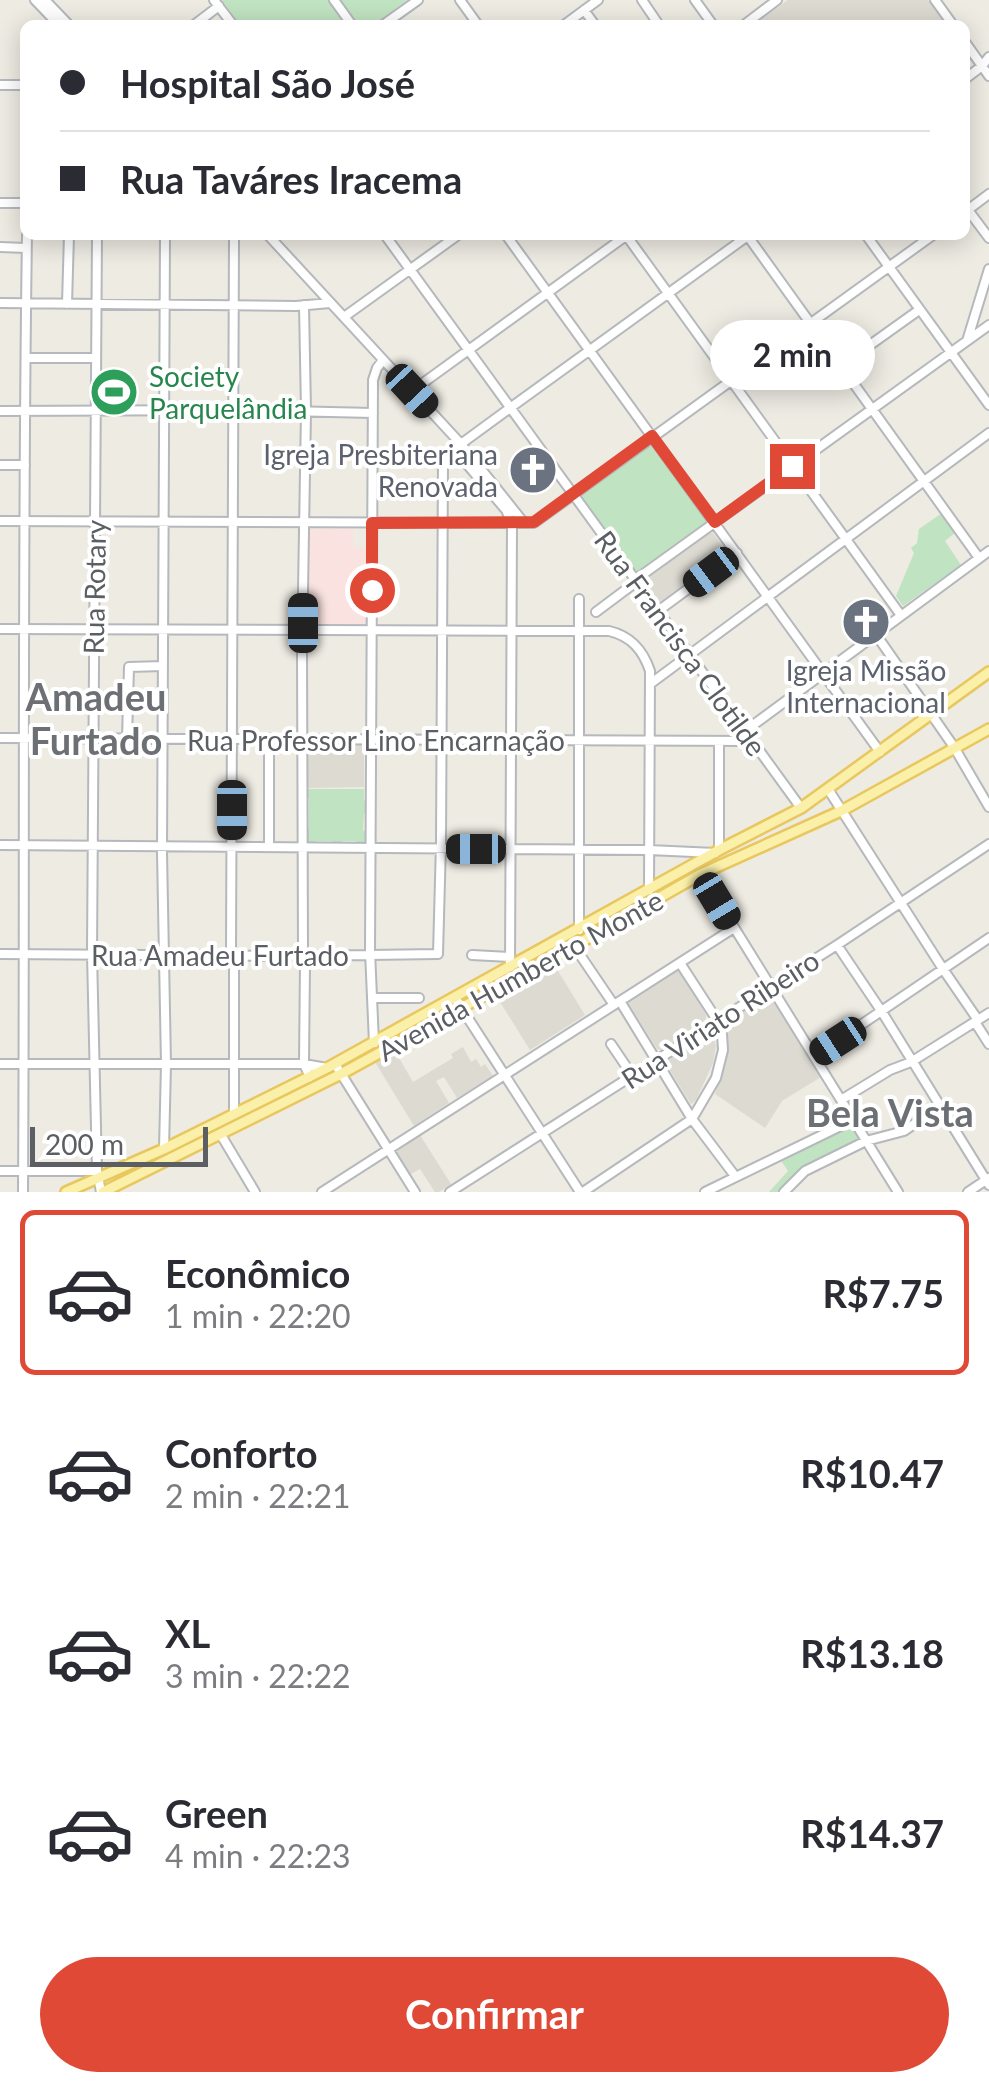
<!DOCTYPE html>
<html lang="pt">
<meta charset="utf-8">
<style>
:root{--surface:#fff;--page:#f7f7f7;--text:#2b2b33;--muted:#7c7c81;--line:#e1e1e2;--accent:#df4936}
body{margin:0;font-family:Lato,sans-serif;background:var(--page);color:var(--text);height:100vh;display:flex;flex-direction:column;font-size:38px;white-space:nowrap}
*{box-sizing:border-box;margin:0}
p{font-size:32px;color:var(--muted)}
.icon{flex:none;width:55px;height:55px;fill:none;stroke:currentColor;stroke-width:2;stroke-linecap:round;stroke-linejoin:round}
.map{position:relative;height:1192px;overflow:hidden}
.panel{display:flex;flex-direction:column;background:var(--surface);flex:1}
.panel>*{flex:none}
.hud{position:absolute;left:20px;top:20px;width:950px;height:220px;border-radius:15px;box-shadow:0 5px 25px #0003;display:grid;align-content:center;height:220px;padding:0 40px;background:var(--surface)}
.scale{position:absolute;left:30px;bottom:25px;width:178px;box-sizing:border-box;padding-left:10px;border:5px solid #5b5e62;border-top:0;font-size:28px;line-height:35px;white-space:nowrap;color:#5b5e62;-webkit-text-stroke:8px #fff;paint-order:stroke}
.end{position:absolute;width:45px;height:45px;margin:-22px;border:12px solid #df4936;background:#fff;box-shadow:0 0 0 5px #fff}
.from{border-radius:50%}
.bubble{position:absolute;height:70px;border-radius:35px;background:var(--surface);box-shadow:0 5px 25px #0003;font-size:32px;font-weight:700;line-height:70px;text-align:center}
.car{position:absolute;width:30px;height:60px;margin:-30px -15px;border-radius:12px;box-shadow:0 0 8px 2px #0007;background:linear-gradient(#222 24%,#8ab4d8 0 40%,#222 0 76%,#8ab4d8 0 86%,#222 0)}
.hud b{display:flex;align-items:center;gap:35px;height:95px;font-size:38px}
.hud b+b{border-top:2px solid var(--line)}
.hud i{width:25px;height:25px;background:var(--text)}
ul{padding:18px 0 0;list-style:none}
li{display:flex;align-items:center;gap:30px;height:165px;margin:0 20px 15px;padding:0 20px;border:5px solid transparent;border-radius:15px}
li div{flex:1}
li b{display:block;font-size:38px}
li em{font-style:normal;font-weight:700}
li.current{border-color:var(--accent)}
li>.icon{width:90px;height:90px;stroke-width:1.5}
.action{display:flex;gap:20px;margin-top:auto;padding:20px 40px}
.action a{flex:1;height:115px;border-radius:60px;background:var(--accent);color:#fff;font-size:40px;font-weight:700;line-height:115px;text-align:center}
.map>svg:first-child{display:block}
.education{fill:#dcdad1}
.medical{fill:#f9e2df}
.green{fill:#c0e3c1}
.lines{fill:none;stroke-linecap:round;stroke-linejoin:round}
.minor-casing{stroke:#b5b8bc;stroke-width:12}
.major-casing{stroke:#e9c75f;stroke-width:14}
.minor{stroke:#fff;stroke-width:8}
.major{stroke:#faf0aa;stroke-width:9}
.route{stroke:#df4936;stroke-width:12}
.labels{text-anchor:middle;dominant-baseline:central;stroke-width:8;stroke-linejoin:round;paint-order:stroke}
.leisure-label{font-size:28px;fill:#27864d;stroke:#fff;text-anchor:start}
.worship-label{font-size:28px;fill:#5b616d;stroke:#fff;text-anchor:end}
.street-label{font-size:28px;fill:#5b5e62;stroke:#fff}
.district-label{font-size:38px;font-weight:bold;fill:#6c7074;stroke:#fff}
</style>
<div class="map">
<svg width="989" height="1192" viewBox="0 0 989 1192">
<rect width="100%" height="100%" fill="#edebe2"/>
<path class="education" d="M788 0H928L946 25H754Z
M708 533H713L729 555 660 604 645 581 646 578Z
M311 745H364V787L307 788 308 747Z
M555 966 585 1015 530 1050 497 997Z
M676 971H680L706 1015V1020L662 1050 657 1049 629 1004V1000Z
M766 996 770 997 821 1077 782 1101 765 1128 715 1094 726 1062 729 1020Z
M712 1031 716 1046 713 1063 696 1100 691 1104 666 1064 667 1060Z
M463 1047 471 1062 476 1059 481 1067 485 1064 493 1076 457 1098 444 1077 436 1081 449 1103 414 1126 375 1062 395 1051 413 1082 453 1058 451 1054Z
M420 1135 451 1184 439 1192H435L420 1169 411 1174 396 1152Z"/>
<path class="medical" d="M309 529H353V547L367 548 366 622 363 626 310 625 308 623Z"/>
<path class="green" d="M222 0H331L349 25H240Z
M339 0H407L374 25H356Z
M650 444 707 521 635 573 578 495Z
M942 513 956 532 945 541 961 565 903 606 896 596 914 553 911 548 917 543 919 529Z
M306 789H364V800L368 804V810L364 814 363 830 368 834V840L365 844H359L356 841H343L341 844H334L331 841H316L313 844 306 843 305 833 309 828V798L306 795Z
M851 1126 862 1143 812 1168 784 1192H769L788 1171 780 1159Z"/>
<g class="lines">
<g class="minor-casing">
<path id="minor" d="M35 0 59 25
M45 0 69 25
M214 0 233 25
M334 0 352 25
M460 0 478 25
M642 0 659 25
M695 0 713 25
M935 0 953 25
M584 10 595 25
M194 25 219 6
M383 25 418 0
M564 25 598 0
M744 25 777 0
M965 42 989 76
M965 79 982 66 989 57
M0 85H25
M0 203H25
M965 206 989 238
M965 212 989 194
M97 235 92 954 97 1171 101 1192
M268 235 461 444 524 523
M385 235 801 808
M506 235 880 752
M626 235 900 614
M747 235 979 558
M866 235 989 405
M0 247 26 248
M0 303 296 306 330 303
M67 304 69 235
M304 305 306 411 302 651 303 950 305 963 304 1064 310 1077
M344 317 458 235
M967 341 989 269
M26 358H95
M842 365 919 310
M412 391 627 235
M0 411 241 410 373 413
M454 449 506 510 512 524 510 967
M0 465H25
M0 521 534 523 933 235
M658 611 737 553
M596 612 632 585 635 580 989 325
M0 629 609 631C631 636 643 650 650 671L649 890
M875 633 954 747 989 807
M650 684 989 433
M745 731 989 551
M0 738 752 741
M127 739 129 667 163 666
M828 789 943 969 978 1020
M0 845 649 850 715 853
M269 847V738
M719 850V741
M701 874 898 1192
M579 930V599
M837 945 882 1012 989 1185
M574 946 614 1005
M0 954 300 956 438 954 441 843 443 461 454 449 510 408 749 235
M472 955 510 957
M373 998H419
M455 998 580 1192
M620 1001 692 1119 735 1176
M975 1022 989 1044
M374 1043 370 951 373 380 377 368 383 360
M611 1044 632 1075
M815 1056 989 938
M0 1064H304L327 1068
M335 1064 415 1192
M841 1100 890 1070 911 1062 989 1013
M234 1114V960L231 950 234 239
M221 1135 255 1192
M164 1149 166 1064 162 852 165 235
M0 1171H97
M23 1192C25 873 22 554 27 235
M322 1192 734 928
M450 1192 837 945 989 844
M583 1192 692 1119 716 1078 723 1050 722 1034 717 1020 680 963
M705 1192 853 1120
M784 1192 805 1171 866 1141 904 1131 939 1107
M968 1192 989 1178"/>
</g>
<g class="major-casing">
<path id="major" d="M66 1192 164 1149 327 1068 719 850 801 808 989 672
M103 1192 341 1074 574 946 701 874 843 810 989 729"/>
</g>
<use href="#minor" class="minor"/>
<use href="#major" class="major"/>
</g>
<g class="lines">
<path class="route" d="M372 590V523L534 522 652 436 715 522 792 466"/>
</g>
<defs>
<g id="stadium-disc" transform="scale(2.5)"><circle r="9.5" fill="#2e9e5b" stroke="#fff"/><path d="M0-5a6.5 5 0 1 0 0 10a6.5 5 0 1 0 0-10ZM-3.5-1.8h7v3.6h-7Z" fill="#fff"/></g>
<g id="church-disc" transform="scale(2.5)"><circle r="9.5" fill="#6b7280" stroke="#fff"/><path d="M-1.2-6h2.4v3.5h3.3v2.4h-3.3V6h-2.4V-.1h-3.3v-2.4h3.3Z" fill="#fff"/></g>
</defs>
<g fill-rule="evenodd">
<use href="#stadium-disc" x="114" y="392"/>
<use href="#church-disc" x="533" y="470"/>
<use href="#church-disc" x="866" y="622"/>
</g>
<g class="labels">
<g class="leisure-label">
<text x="149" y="376">Society<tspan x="149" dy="32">Parquelândia</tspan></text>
</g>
<g class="worship-label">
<text x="498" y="454">Igreja Presbiteriana<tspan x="498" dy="32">Renovada</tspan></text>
<text x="866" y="670" text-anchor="middle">Igreja Missão<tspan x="866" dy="32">Internacional</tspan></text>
</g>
<g class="street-label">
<text transform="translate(94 587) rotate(-89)">Rua Rotary</text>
<text transform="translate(681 643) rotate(54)">Rua Francisca Clotilde</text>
<text x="376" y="740">Rua Professor Lino Encarnação</text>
<text x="220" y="955">Rua Amadeu Furtado</text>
<text transform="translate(520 975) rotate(-29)">Avenida Humberto Monte</text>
<text transform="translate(720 1019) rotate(-33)">Rua Viriato Ribeiro</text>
</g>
<g class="district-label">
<text x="96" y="696">Amadeu<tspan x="96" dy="44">Furtado</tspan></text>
<text x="890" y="1112">Bela Vista</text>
</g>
</g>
</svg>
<div class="scale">200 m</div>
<i class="end from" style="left:372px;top:590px"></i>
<i class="end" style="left:792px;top:466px"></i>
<div class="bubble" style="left:710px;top:320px;width:165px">2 min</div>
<i class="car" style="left:412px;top:391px;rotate:137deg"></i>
<i class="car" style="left:711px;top:572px;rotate:233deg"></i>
<i class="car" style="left:303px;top:623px;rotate:0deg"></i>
<i class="car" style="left:232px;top:810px;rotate:180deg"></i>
<i class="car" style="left:476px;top:849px;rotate:270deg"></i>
<i class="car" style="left:717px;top:901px;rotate:149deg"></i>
<i class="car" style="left:838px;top:1041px;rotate:237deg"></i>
<div class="hud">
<b><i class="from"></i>Hospital São José</b>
<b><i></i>Rua Taváres Iracema</b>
</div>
</div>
<section class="panel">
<ul>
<li class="current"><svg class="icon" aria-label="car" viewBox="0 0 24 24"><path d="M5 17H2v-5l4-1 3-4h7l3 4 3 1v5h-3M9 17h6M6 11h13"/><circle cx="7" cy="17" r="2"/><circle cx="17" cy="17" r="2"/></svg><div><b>Econômico</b><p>1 min · 22:20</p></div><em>R$7.75</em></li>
<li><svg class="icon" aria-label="car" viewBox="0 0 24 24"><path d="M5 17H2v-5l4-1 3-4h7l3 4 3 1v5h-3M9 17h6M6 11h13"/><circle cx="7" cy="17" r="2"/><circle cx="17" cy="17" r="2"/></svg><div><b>Conforto</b><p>2 min · 22:21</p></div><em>R$10.47</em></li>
<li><svg class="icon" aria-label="car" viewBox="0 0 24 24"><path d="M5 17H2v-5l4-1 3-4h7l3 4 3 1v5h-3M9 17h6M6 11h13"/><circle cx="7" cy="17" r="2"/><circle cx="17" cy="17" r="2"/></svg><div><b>XL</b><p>3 min · 22:22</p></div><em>R$13.18</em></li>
<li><svg class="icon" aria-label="car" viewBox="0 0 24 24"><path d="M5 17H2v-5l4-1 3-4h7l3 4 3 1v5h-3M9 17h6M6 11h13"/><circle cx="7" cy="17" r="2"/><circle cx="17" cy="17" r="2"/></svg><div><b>Green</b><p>4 min · 22:23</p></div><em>R$14.37</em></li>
</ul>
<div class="action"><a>Confirmar</a></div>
</section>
